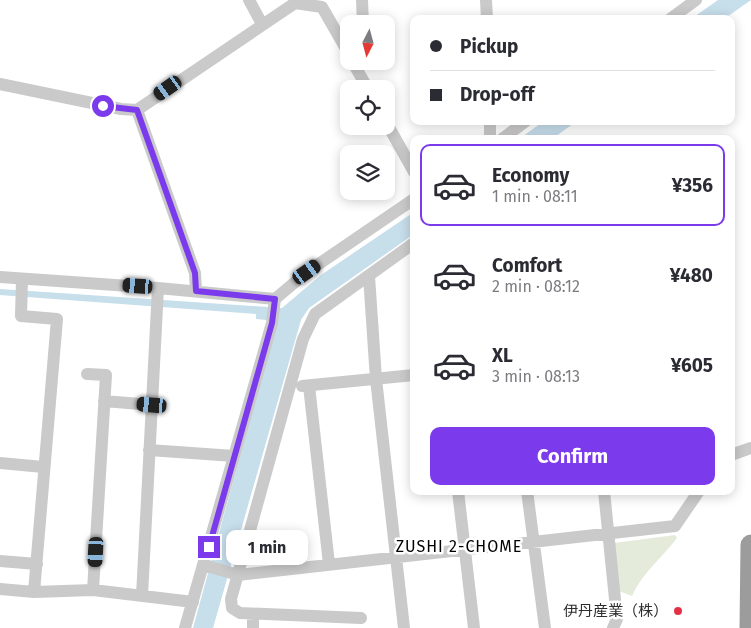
<!DOCTYPE html>
<meta charset="utf-8">
<style>
:root{--surface:#fff;--page:#f2f2f3;--text:#2b2b33;--muted:#7c7c81;--line:#e1e1e2;--accent:#7c3aed}
body{margin:0;font-family:"Fira Sans","Noto Sans JP",sans-serif;background:var(--page);color:var(--text);height:100vh;display:flex;flex-direction:column;font-size:19px;white-space:nowrap}
*{box-sizing:border-box;margin:0}
p{font-size:16px;color:var(--muted)}
.icon{flex:none;width:28px;height:28px;fill:none;stroke:currentColor;stroke-width:2;stroke-linecap:round;stroke-linejoin:round}
.map{position:relative;flex:1;overflow:hidden}
.details{position:absolute;left:410px;top:135px;width:325px;height:360px;display:flex;flex-direction:column;background:var(--surface);border-radius:10px;box-shadow:0 2px 12px #0003}
.details>*{flex:none}
.banner{position:absolute;left:410px;top:15px;width:325px;height:110px;border-radius:10px;box-shadow:0 2px 12px #0003;display:grid;align-content:center;height:110px;padding:0 20px;background:var(--surface)}
.needle{width:32px;rotate:186deg}
.controls{position:absolute;left:340px;top:15px;display:grid;gap:10px}
.controls a{display:grid;place-items:center;width:55px;height:55px;border-radius:10px;background:var(--surface);box-shadow:0 2px 12px #0003;font-size:25px}
.end{position:absolute;width:22px;height:22px;margin:-11px;border:6px solid #7c3aed;background:#fff;box-shadow:0 0 0 2px #fff}
.from{border-radius:50%}
.bubble{position:absolute;height:35px;border-radius:10px;background:var(--surface);box-shadow:0 2px 12px #0003;font-size:16px;font-weight:700;line-height:35px;text-align:center}
.car{position:absolute;width:15px;height:30px;margin:-15px -8px;border-radius:6px;box-shadow:0 0 4px 1px #0007;background:linear-gradient(#222 24%,#8ab4d8 0 40%,#222 0 76%,#8ab4d8 0 86%,#222 0)}
.banner b{display:flex;align-items:center;gap:18px;height:48px;font-size:19px}
.banner b+b{border-top:1px solid var(--line)}
.banner i{width:12px;height:12px;background:var(--text)}
ul{padding:9px 0 0;list-style:none}
li{display:flex;align-items:center;gap:15px;height:82px;margin:0 10px 8px;padding:0 10px;border:2px solid transparent;border-radius:10px}
li div{flex:1}
li b{display:block;font-size:19px}
li em{font-style:normal;font-weight:700}
li.selected{border-color:var(--accent)}
li>.icon{width:45px;height:45px;stroke-width:1.5}
.action{display:flex;gap:10px;margin-top:auto;padding:10px 20px}
.action a{flex:1;height:58px;border-radius:10px;background:var(--accent);color:#fff;font-size:20px;font-weight:700;line-height:58px;text-align:center}
.map>svg:first-child{display:block}
.green{fill:#e4ebdb}
.water{fill:#c7deeb}
.lines{fill:none;stroke-linecap:round;stroke-linejoin:round}
.minor{stroke:#cacaca;stroke-width:12}
.trunk{stroke:#9c9c9c;stroke-width:21}
.route{stroke:#7c3aed;stroke-width:6}
.poi-dot{fill:#e33143;stroke:#fff;stroke-width:2}
.labels{text-anchor:middle;dominant-baseline:central;stroke-width:5;stroke-linejoin:round;paint-order:stroke}
.poi-label{font-size:15px;fill:#2d2d2d;stroke:#fff;text-anchor:end}
.neighbourhood-label{font-size:16px;letter-spacing:1px;fill:#000;stroke:#fff}
</style>
<div class="map">
<svg width="751" height="628" viewBox="0 0 751 628">
<rect width="100%" height="100%" fill="#fff"/>
<path class="green" d="M675 535 677 538C662 558 642 573 632 596L619 591 614 543Z"/>
<path class="water" d="M718 0H751L724 19H691Z
M544 121H577L552 139H519Z
M414 212V234L309 308 301 320 213 628H193L277 321 256 319V314L0 295V289L282 308 321 275Z"/>
<g class="lines">
<path class="minor" d="M249 0 262 24
M362 0 363 24
M486 0 487 19
M670 19 696 0
M352 61 368 89
M0 84 121 109 137 110 295 3 322 7 349 54
M137 110 195 273 196 291
M490 121V139
M386 122 414 172
M502 139 526 121
M369 276 376 379 404 628
M0 277 158 288 275 299 307 272 414 199
M22 279 21 316 57 319 34 592
M87 374 106 375 93 590
M302 386 414 375
M309 386 329 564
M104 401 152 405
M149 450 234 456
M731 455 751 448
M0 463 43 467
M458 491 474 628
M527 491 545 628
M604 491 617 619 613 628
M0 561 37 564
M204 565 238 575 675 526 699 491
M0 589 34 592 93 590 193 602
M142 596 158 288
M253 614V628
M361 618 240 613 232 608 231 599 303 339 315 314 414 243
M185 628 272 323 275 299"/>
<path class="trunk" d="M750 628 751 545"/>
</g>
<g class="lines">
<path class="route" d="M103 106 137 110 195 273 196 291 275 299 272 323 209 547"/>
</g>
<circle class="poi-dot" cx="678" cy="611" r="5"/>
<g class="labels">
<g class="poi-label">
<text x="668" y="611">伊丹産業（株）</text>
</g>
<g class="neighbourhood-label">
<text x="459" y="546">ZUSHI 2-CHOME</text>
</g>
</g>
</svg>
<div class="controls">
<a><svg class="needle" viewBox="-14 -14 28 28"><path d="M0-13l5 13h-10z" fill="#e53935"/><path d="M0 13l5-13h-10z" fill="#7c7c81"/></svg></a>
<a><svg class="icon" aria-label="locate" viewBox="0 0 24 24"><circle cx="12" cy="12" r="6"/><path d="M12 2v4M12 18v4M2 12h4M18 12h4"/></svg></a>
<a><svg class="icon" aria-label="layers" viewBox="0 0 24 24"><path d="M12 4l9 5-9 5-9-5zM3 14l9 5 9-5"/></svg></a>
</div>
<i class="end from" style="left:103px;top:106px"></i>
<i class="end" style="left:209px;top:547px"></i>
<div class="bubble" style="left:226px;top:530px;width:82px">1 min</div>
<i class="car" style="left:168px;top:88px;rotate:235deg"></i>
<i class="car" style="left:307px;top:272px;rotate:55deg"></i>
<i class="car" style="left:138px;top:286px;rotate:274deg"></i>
<i class="car" style="left:152px;top:405px;rotate:275deg"></i>
<i class="car" style="left:96px;top:552px;rotate:183deg"></i>
<div class="banner">
<b><i class="from"></i>Pickup</b>
<b><i></i>Drop-off</b>
</div>
<section class="details">
<ul>
<li class="selected"><svg class="icon" aria-label="car" viewBox="0 0 24 24"><path d="M5 17H2v-5l4-1 3-4h7l3 4 3 1v5h-3M9 17h6M6 11h13"/><circle cx="7" cy="17" r="2"/><circle cx="17" cy="17" r="2"/></svg><div><b>Economy</b><p>1 min · 08:11</p></div><em>¥356</em></li>
<li><svg class="icon" aria-label="car" viewBox="0 0 24 24"><path d="M5 17H2v-5l4-1 3-4h7l3 4 3 1v5h-3M9 17h6M6 11h13"/><circle cx="7" cy="17" r="2"/><circle cx="17" cy="17" r="2"/></svg><div><b>Comfort</b><p>2 min · 08:12</p></div><em>¥480</em></li>
<li><svg class="icon" aria-label="car" viewBox="0 0 24 24"><path d="M5 17H2v-5l4-1 3-4h7l3 4 3 1v5h-3M9 17h6M6 11h13"/><circle cx="7" cy="17" r="2"/><circle cx="17" cy="17" r="2"/></svg><div><b>XL</b><p>3 min · 08:13</p></div><em>¥605</em></li>
</ul>
<div class="action"><a>Confirm</a></div>
</section>
</div>
